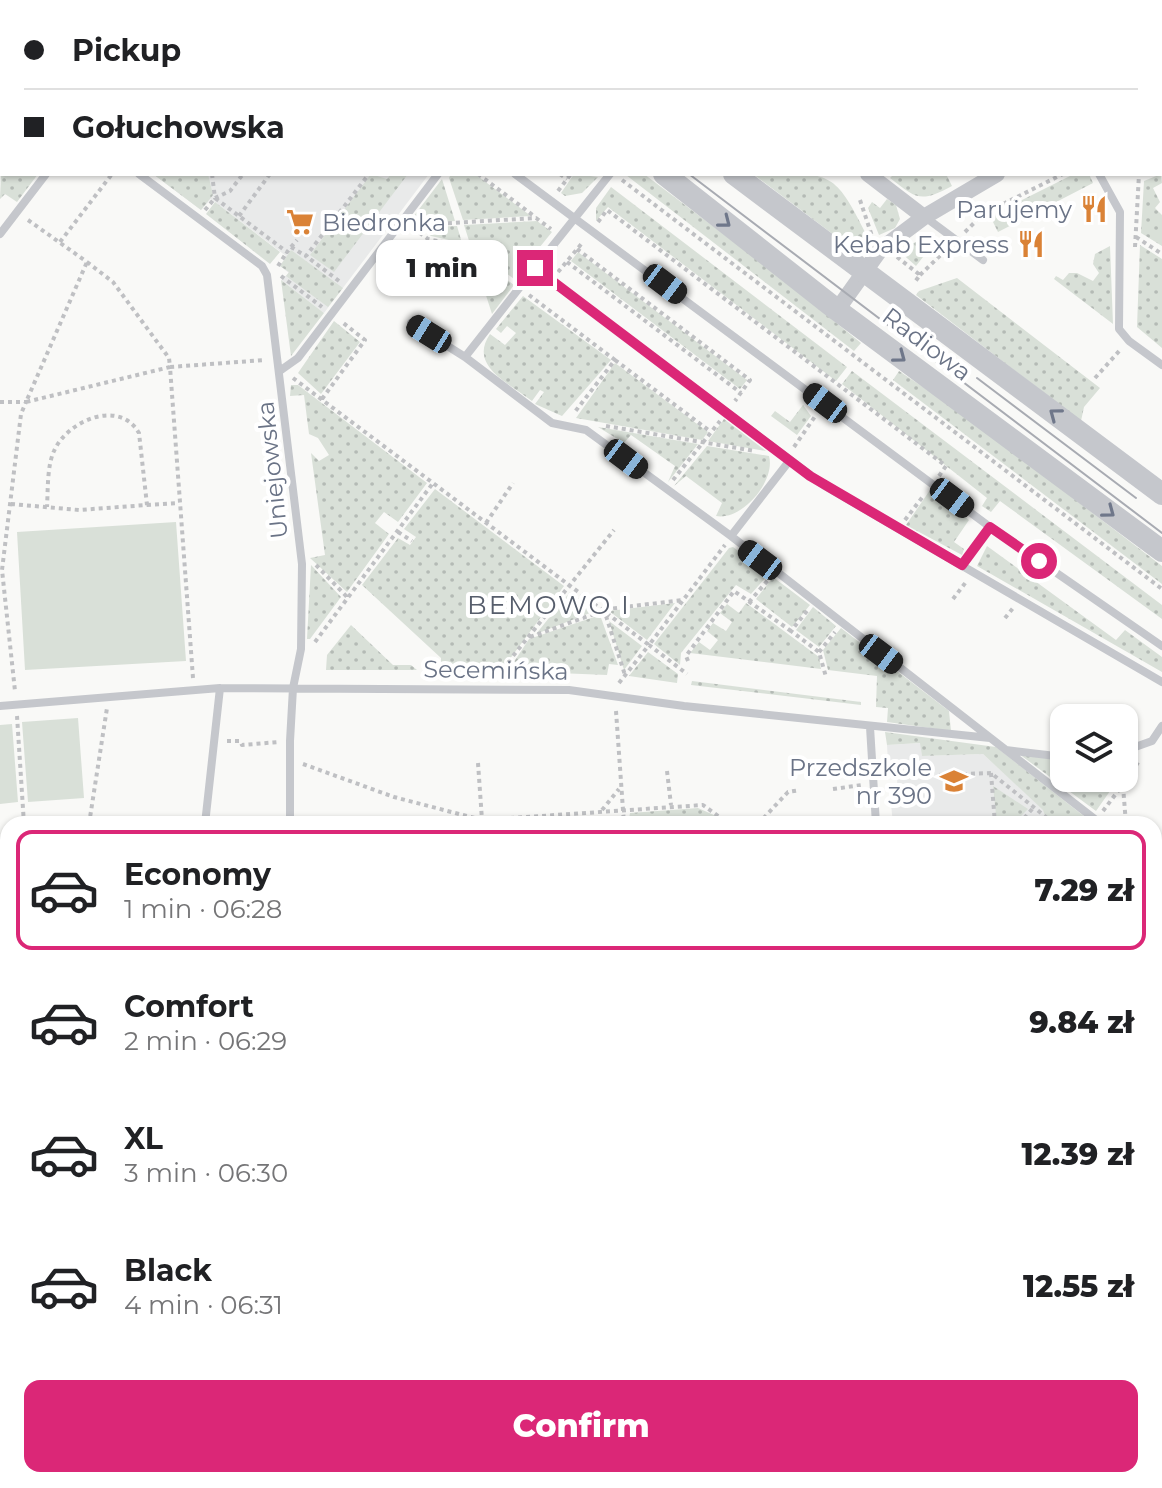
<!DOCTYPE html>
<meta charset="utf-8">
<style>
:root{--surface:#fff;--page:#f6f6f6;--text:#202124;--muted:#757577;--line:#e0e0e0;--accent:#db2777}
body{margin:0;font-family:Montserrat,sans-serif;background:var(--page);color:var(--text);height:100vh;display:flex;flex-direction:column;font-size:30px;white-space:nowrap}
*{box-sizing:border-box;margin:0}
p{font-size:26px;color:var(--muted)}
.icon{flex:none;width:44px;height:44px;fill:none;stroke:currentColor;stroke-width:2;stroke-linecap:round;stroke-linejoin:round}
.map{position:relative;flex:1;overflow:hidden}
.sheet{position:absolute;left:0px;top:816px;width:1162px;height:672px;display:flex;flex-direction:column;background:var(--surface);border-radius:24px 24px 0 0;box-shadow:0 2px 6px #0004}
.sheet>*{flex:none}
.guide{position:absolute;left:0px;top:0px;width:1162px;height:176px;box-shadow:0 2px 6px #0004;display:grid;align-content:center;height:176px;padding:0 24px;background:var(--surface)}
.controls{position:absolute;left:1050px;top:704px;display:grid;gap:16px}
.controls a{display:grid;place-items:center;width:88px;height:88px;border-radius:16px;background:var(--surface);box-shadow:0 2px 6px #0004;font-size:40px}
.end{position:absolute;width:36px;height:36px;margin:-18px;border:10px solid #db2777;background:#fff;box-shadow:0 0 0 4px #fff}
.from{border-radius:50%}
.bubble{position:absolute;height:56px;border-radius:16px;background:var(--surface);box-shadow:0 2px 6px #0004;font-size:26px;font-weight:800;line-height:56px;text-align:center}
.car{position:absolute;width:24px;height:48px;margin:-24px -12px;border-radius:10px;box-shadow:0 0 6px 2px #0007;background:linear-gradient(#222 24%,#8ab4d8 0 40%,#222 0 76%,#8ab4d8 0 86%,#222 0)}
.guide b{display:flex;align-items:center;gap:28px;height:76px;font-size:30px}
.guide b+b{border-top:2px solid var(--line)}
.guide i{width:20px;height:20px;background:var(--text)}
ul{padding:14px 0 0;list-style:none}
li{display:flex;align-items:center;gap:24px;height:120px;margin:0 16px 12px;padding:0 8px;border:4px solid transparent;border-radius:16px}
li div{flex:1}
li b{display:block;font-size:30px}
li em{font-style:normal;font-weight:800}
li.on{border-color:var(--accent)}
li>.icon{width:72px;height:72px;stroke-width:1.5}
.cta{display:flex;gap:16px;margin-top:auto;padding:16px 24px}
.cta a{flex:1;height:92px;border-radius:16px;background:var(--accent);color:#fff;font-size:32px;font-weight:800;line-height:92px;text-align:center}
.map>svg:first-child{display:block}
.built{fill:#e9eaea}
.green{fill:url(#green-dots)}
.forest{fill:url(#forest-firs)}
.pitch{fill:#d9e0d8}
.lines{fill:none;stroke-linecap:round;stroke-linejoin:round}
.motorway-casing{stroke:#b8babe;stroke-width:34}
.path{stroke:#bfc0c3;stroke-width:4;stroke-dasharray:4 4;stroke-linecap:butt}
.service{stroke:#c5c7cc;stroke-width:8}
.minor{stroke:#c5c7cc;stroke-width:16}
.tertiary{stroke:#c5c7cc;stroke-width:22}
.motorway{stroke:#fff;stroke-width:30}
.tram{stroke:#a8abb2;stroke-width:2}
.oneway{stroke:#6f778a}
.route{stroke:#db2777;stroke-width:10}
.labels{text-anchor:middle;dominant-baseline:central;stroke-width:8;stroke-linejoin:round;paint-order:stroke}
.poi-label{font-size:24px;fill:#6a7386;stroke:#fff;text-anchor:end}
.street-label{font-size:24px;fill:#6a7386;stroke:#fff}
.neighbourhood-label{font-size:26px;letter-spacing:2px;fill:#575e6c;stroke:#fff}
</style>
<div class="map">
<svg width="1162" height="1488" viewBox="0 0 1162 1488">
<defs>
<pattern id="green-dots" width="8" height="8" patternUnits="userSpaceOnUse" patternTransform="scale(2)"><rect width="8" height="8" fill="#d9e0d8"/><path d="M2 2h.1M6 6h.1" fill="none" stroke="#b4bab5" stroke-width="1.8" stroke-linecap="round"/></pattern>
<pattern id="forest-firs" width="22" height="20" patternUnits="userSpaceOnUse" patternTransform="scale(2)"><rect width="22" height="20" fill="#d9e0d8"/><path d="M5 1l3.5 6h-7zM16 11l3.5 6h-7z" fill="#b4bab5"/></pattern>
</defs>
<rect width="100%" height="100%" fill="#f9f9f7"/>
<path class="built" d="M153 174H429L324 313 281 280 289 273 280 266 286 256 211 199 201 210Z
M921 743 922 756 983 754 1059 824H893L891 804 898 803 897 778 895 763H888L887 745Z
M1154 1095H1162V1183H1154Z
M8 1149V1401L0 1402V1150Z"/>
<path class="green" d="M2 149V174H38L17 202 5 194 0 199Z
M153 174H208L213 195 201 210Z
M371 174 387 179 391 174H408L334 272 310 255Z
M451 174H475L531 216 463 220 449 178Z
M574 174 598 177 582 193 565 196 561 193Z
M644 174 775 273 861 343 854 351 626 175Z
M753 174C832 174 833 167 869 240L849 243 838 238Z
M894 174 947 176 952 186C920 203 917 199 890 178Z
M1074 174H1089L1093 183 998 232 990 216Z
M1161 174 1162 183 1153 188 1160 202 1155 208 1162 215V246L1141 233 1144 181Z
M442 179 455 221 415 224 410 221Z
M611 187 847 367 836 381 608 207 596 221V208Z
M887 199 896 205 900 219 895 228 879 235 868 208 872 202 880 208Z
M215 202 280 252 270 264 206 214Z
M537 221 552 232 514 279 471 247 464 225Z
M457 226 462 243 431 236 421 227Z
M923 238 945 242 937 252 930 248 916 266 899 251Z
M1140 245 1162 259V348L1137 327Z
M1110 246 1113 324 1054 279 1056 276 1063 280 1069 273H1077L1093 281 1099 273 1093 264 1095 254Z
M291 250 343 288 328 307 286 276 289 272 280 266Z
M578 252 747 380 740 389 571 261Z
M474 255 514 285 492 314 473 255Z
M957 278 1100 388 1084 407 1081 421 916 295 919 291Z
M281 280 324 313 291 356Z
M523 296 611 360 562 416 535 404 544 392 540 390 532 401C509 383 468 366 490 334L505 345 516 333 507 326 501 333 496 329Z
M334 321 360 342 321 394 298 373Z
M615 363 708 432 702 440 576 418Z
M852 371 1162 605V619L1000 501 991 512 982 506 987 498 842 384Z
M899 371 959 411 1162 566V584L893 380Z
M291 385H298L427 483 398 522 384 512 375 523 389 534 347 592 310 558 325 555 311 453 319 461 329 455 318 438 309 434 304 395 290 396Z
M803 405 811 416 797 435 771 416 775 411 790 422Z
M724 419 766 451 708 441Z
M598 427 698 444 668 482 675 466 631 435 624 443Z
M707 446 769 456C776 481 742 521 716 516L722 503 686 476 674 486Z
M435 489 564 586 501 671H441V658L362 585 398 538 410 545 416 537 404 529Z
M930 490 969 520 954 542 964 549 962 555 906 525Z
M987 546 1116 640 1125 630 1162 657V672L977 566Z
M733 547 769 574 751 594 736 585 681 653 680 665 654 644 729 548Z
M311 565 341 597 310 639H307Z
M773 577 810 605 792 627 756 599Z
M570 592 595 611 536 634Z
M675 603 647 640 609 611Z
M746 603 819 657 821 669 690 653 699 642 710 650 718 640 707 631 713 623 726 631 732 622 720 613 727 604 739 613Z
M813 607 836 626 819 647 796 630Z
M600 615 618 665 609 664 607 675 508 671 529 639Z
M609 621 642 646 624 670Z
M351 625 393 665H411L417 670H326L327 655Z
M841 628 949 711 951 731 887 722 888 708 876 707 877 676 828 670 823 650Z
M648 652 678 674 677 683 629 676Z
M692 681 861 702V705L691 685Z
M885 732 996 747 1094 824H1048L1043 810 983 754 922 756 920 743 887 745Z
M1019 754 1064 760V778H1107L1115 784 1096 811Z
M993 786 1028 809 1013 824H997Z
M698 808 714 815 723 824H628L630 813Z
M243 1480H681L648 1488H215Z"/>
<path class="forest" d="M1154 1286H1162V1365L1154 1367Z
M8 1442V1480H201L177 1488H0V1444Z"/>
<path class="pitch" d="M176 522 186 661 25 670 17 532Z
M78 718 84 798 28 802 22 722Z
M12 724 18 802 0 804V725Z
M0 869H8V967H2Z"/>
<g class="lines">
<g class="motorway-casing">
<path id="motorway" d="M1154 1426 1162 1424
M1154 1473 1162 1471
M873 1488 909 1480
M1085 1488 1121 1480"/>
</g>
<path class="path" d="M318 0 320 2
M386 0 389 2
M683 0 685 2
M1029 0 1032 2
M194 2 196 0
M363 2 364 0
M925 2V0
M992 2 995 0
M1041 2 1045 0
M1160 36 1162 35
M1160 42 1162 41
M1160 49 1162 48
M1160 126 1162 125
M212 174 215 198 230 191 243 174
M386 174H388
M478 174 534 216
M560 174 567 179
M622 180 1162 589
M558 191 571 174
M860 200 872 236
M205 210 215 198 287 252 291 247 306 256
M239 216 270 174
M28 220 87 262
M598 222 607 210 946 466 939 476
M416 225 536 218 551 229
M413 228 428 239 466 247 509 280
M965 232 983 214 1063 174
M1136 237 1162 254
M60 242 112 174
M291 247 297 240
M1135 247 1139 174
M577 249 750 380 735 401
M897 257 920 275 914 283
M87 262 113 282 169 358 170 367 26 402Z
M567 262 741 393
M278 266 287 252
M558 272 583 242
M920 275 947 249
M281 276 322 307
M339 281 306 256 369 174
M529 295 615 360 574 413
M615 360 711 432
M293 378 649 645 725 545
M1095 378 1121 349
M322 399 365 340 342 322
M0 402H26L21 414 2 570 15 691
M606 426 755 451
M794 447 816 415
M673 480 720 421
M11 504 79 510 147 505 139 433C119 398 67 421 54 451 47 466 48 490 47 507
M147 505 179 503
M905 520 924 495
M486 523 513 483
M398 532 412 541
M316 565 348 598
M953 599 966 582
M749 602 769 579
M807 611 791 631 819 652 826 677
M606 616 625 675
M1005 618 1013 608
M530 637 608 609 683 600
M315 642 433 483
M819 652 835 632
M688 661 686 656 734 591 791 631
M505 677V666L614 530
M193 678 170 367 265 360
M619 683 649 645 687 674
M616 711 624 824
M17 716 24 824
M227 741H240L242 745 279 742
M478 763 482 820
M303 764 394 797 482 820 703 805 729 824
M667 771 671 805
M991 773 995 824
M939 775 991 773 1046 817V824
M1127 779 1139 761
M1123 786 1126 824
M833 789 862 785
M602 810 619 789
M1103 811 1127 779 1124 778
M89 824 107 708
M237 824 279 821
M758 824 788 792 800 790
M1019 824 1033 808
M0 848H8
M714 1480 715 1488"/>
<path class="service" d="M553 0 554 2
M139 174 262 266 267 275 302 564 301 649 293 688 290 741V824
M515 174 990 527 1162 646
M610 174 535 268 825 486 1162 682
M1099 174 1120 212 1119 329 1129 341 1162 365
M925 217 983 260
M0 234 46 174
M535 268 465 357 552 423 586 430 731 536 1101 824
M411 323 465 357
M281 370 298 358 438 174
M731 536 790 460
M962 565 990 527
M0 706 220 688 569 690 684 706 990 738
M870 727 876 824
M1006 750 1064 757
M1124 751 1152 741 1162 726
M205 824 220 688
M1154 1278H1162
M186 1488 210 1480"/>
<path class="minor" d="M766 0 768 2
M1160 91 1162 90
M868 174 924 217
M837 310 880 250 924 217 997 174"/>
<path class="tertiary" d="M434 0 437 2
M513 0 515 2
M664 174 837 310 1162 551
M734 174 1162 494
M1154 1035H1162
M0 1136 8 1135"/>
<use href="#motorway" class="motorway"/>
<path class="tram" d="M460 0 462 2
M479 0 481 2
M689 174 1162 533
M977 378 1136 498
M1154 1230H1162
M0 1426 8 1424"/>
</g>
<defs><path id="oneway-chevron" d="M-2-3.5L2.5 0L-2 3.5" fill="none" stroke-width="1.6" stroke-linecap="round" stroke-linejoin="round" transform="scale(2)"/></defs>
<g class="oneway">
<use href="#oneway-chevron" transform="translate(725 222) rotate(38)"/>
<use href="#oneway-chevron" transform="translate(900 357) rotate(37)"/>
<use href="#oneway-chevron" transform="translate(1055 414) rotate(-143)"/>
<use href="#oneway-chevron" transform="translate(1109 512) rotate(37)"/>
</g>
<g class="lines">
<path class="route" d="M535 268 810 476 962 565 990 527 1039 561"/>
</g>
<defs>
<g id="restaurant-bare" transform="scale(2.16)"><path d="M-5-6h1v4h1v-4h1v4h1v-4h1v5L-1.5 .5V6h-2V.5L-5-1ZM5-6V6H3V1.5H1.5Q1.5-4 5-6Z" fill="#da8236" stroke="#fff" stroke-width="2.5" paint-order="stroke"/></g>
<g id="supermarket-bare" transform="scale(2.16)"><path d="M-6-5.5h2.5l.6 2H6L4.5 2H-2.5L-4.4-4H-6ZM-1.5 3.2a1.3 1.3 0 1 0 .1 0ZM3 3.2a1.3 1.3 0 1 0 .1 0Z" fill="#da8236" stroke="#fff" stroke-width="2.5" paint-order="stroke"/></g>
<g id="school-bare" transform="scale(2.16)"><path d="M0-5L7-2L0 1L-7-2ZM-4 1L0 2.5L4 1V4Q0 6-4 4Z" fill="#da8236" stroke="#fff" stroke-width="2.5" paint-order="stroke"/></g>
</defs>
<g fill-rule="evenodd">
<use href="#restaurant-bare" x="1094" y="209"/>
<use href="#supermarket-bare" x="300" y="222"/>
<use href="#restaurant-bare" x="1031" y="244"/>
<use href="#school-bare" x="954" y="781"/>
</g>
<g class="labels">
<g class="poi-label">
<text x="1072" y="209">Parujemy</text>
<text x="322" y="222" text-anchor="start">Biedronka</text>
<text x="1009" y="244">Kebab Express</text>
<text x="932" y="767">Przedszkole<tspan x="932" dy="28">nr 390</tspan></text>
</g>
<g class="street-label">
<text transform="translate(927 344) rotate(37)">Radiowa</text>
<text transform="translate(272 470) rotate(-96)">Uniejowska</text>
<text transform="translate(496 670) rotate(1)">Secemińska</text>
</g>
<g class="neighbourhood-label">
<text x="549" y="605">BEMOWO I</text>
</g>
</g>
</svg>
<div class="controls">
<a><svg class="icon" aria-label="layers" viewBox="0 0 24 24"><path d="M12 4l9 5-9 5-9-5zM3 14l9 5 9-5"/></svg></a>
</div>
<i class="end from" style="left:1039px;top:561px"></i>
<i class="end" style="left:535px;top:268px"></i>
<div class="bubble" style="left:376px;top:240px;width:132px">1 min</div>
<i class="car" style="left:665px;top:284px;rotate:127deg"></i>
<i class="car" style="left:429px;top:334px;rotate:302deg"></i>
<i class="car" style="left:825px;top:403px;rotate:307deg"></i>
<i class="car" style="left:626px;top:459px;rotate:127deg"></i>
<i class="car" style="left:952px;top:498px;rotate:127deg"></i>
<i class="car" style="left:760px;top:560px;rotate:307deg"></i>
<i class="car" style="left:881px;top:654px;rotate:127deg"></i>
<div class="guide">
<b><i class="from"></i>Pickup</b>
<b><i></i>Gołuchowska</b>
</div>
<section class="sheet">
<ul>
<li class="on"><svg class="icon" aria-label="car" viewBox="0 0 24 24"><path d="M5 17H2v-5l4-1 3-4h7l3 4 3 1v5h-3M9 17h6M6 11h13"/><circle cx="7" cy="17" r="2"/><circle cx="17" cy="17" r="2"/></svg><div><b>Economy</b><p>1 min · 06:28</p></div><em>7.29 zł</em></li>
<li><svg class="icon" aria-label="car" viewBox="0 0 24 24"><path d="M5 17H2v-5l4-1 3-4h7l3 4 3 1v5h-3M9 17h6M6 11h13"/><circle cx="7" cy="17" r="2"/><circle cx="17" cy="17" r="2"/></svg><div><b>Comfort</b><p>2 min · 06:29</p></div><em>9.84 zł</em></li>
<li><svg class="icon" aria-label="car" viewBox="0 0 24 24"><path d="M5 17H2v-5l4-1 3-4h7l3 4 3 1v5h-3M9 17h6M6 11h13"/><circle cx="7" cy="17" r="2"/><circle cx="17" cy="17" r="2"/></svg><div><b>XL</b><p>3 min · 06:30</p></div><em>12.39 zł</em></li>
<li><svg class="icon" aria-label="car" viewBox="0 0 24 24"><path d="M5 17H2v-5l4-1 3-4h7l3 4 3 1v5h-3M9 17h6M6 11h13"/><circle cx="7" cy="17" r="2"/><circle cx="17" cy="17" r="2"/></svg><div><b>Black</b><p>4 min · 06:31</p></div><em>12.55 zł</em></li>
</ul>
<div class="cta"><a>Confirm</a></div>
</section>
</div>
